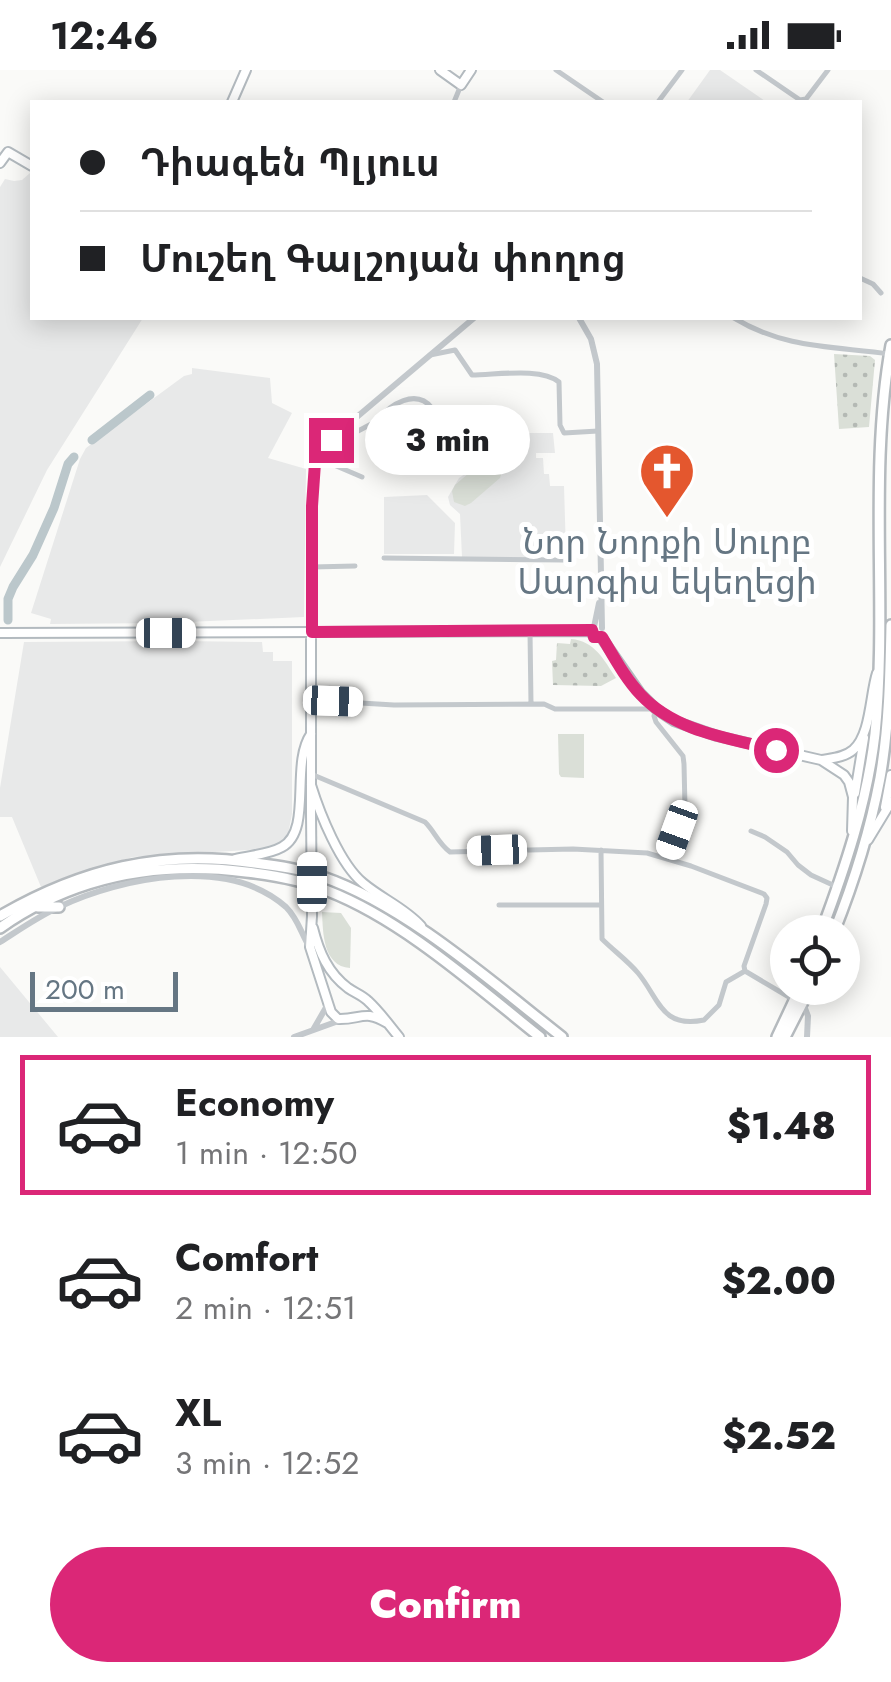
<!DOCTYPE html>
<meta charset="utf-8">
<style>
:root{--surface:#fff;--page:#f6f6f6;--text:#202124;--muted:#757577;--line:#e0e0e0;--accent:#db2777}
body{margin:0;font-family:Jost,"Noto Sans Armenian",sans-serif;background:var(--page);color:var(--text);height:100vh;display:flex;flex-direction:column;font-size:38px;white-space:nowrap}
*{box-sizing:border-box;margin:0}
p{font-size:32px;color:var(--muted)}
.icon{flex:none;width:55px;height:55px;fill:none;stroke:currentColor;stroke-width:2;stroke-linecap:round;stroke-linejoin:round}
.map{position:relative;height:967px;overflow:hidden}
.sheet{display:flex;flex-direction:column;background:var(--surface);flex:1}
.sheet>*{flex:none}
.hud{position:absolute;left:30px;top:30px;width:832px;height:220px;border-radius:0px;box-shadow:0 5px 25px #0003;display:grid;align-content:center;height:220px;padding:0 50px;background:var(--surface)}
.tools{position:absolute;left:770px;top:845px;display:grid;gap:20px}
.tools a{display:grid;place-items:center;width:90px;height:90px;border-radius:50%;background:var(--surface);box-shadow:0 5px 25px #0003;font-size:50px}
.scale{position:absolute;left:30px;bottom:25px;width:148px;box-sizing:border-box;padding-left:10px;border:5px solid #657683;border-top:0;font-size:28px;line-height:35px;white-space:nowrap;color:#657683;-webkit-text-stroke:8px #fff;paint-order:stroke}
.end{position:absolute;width:45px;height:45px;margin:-22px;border:12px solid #db2777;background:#fff;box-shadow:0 0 0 5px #fff}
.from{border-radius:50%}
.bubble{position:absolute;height:70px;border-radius:35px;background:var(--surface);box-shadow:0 5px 25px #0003;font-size:32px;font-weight:800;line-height:70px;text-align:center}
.car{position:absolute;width:30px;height:60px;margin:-30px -15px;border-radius:12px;box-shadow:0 0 8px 2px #0007;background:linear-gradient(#fff 24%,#345 0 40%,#fff 0 76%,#345 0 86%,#fff 0)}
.hud b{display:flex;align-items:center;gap:35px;height:95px;font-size:38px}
.hud b+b{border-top:2px solid var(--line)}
.hud i{width:25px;height:25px;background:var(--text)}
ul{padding:18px 0 0;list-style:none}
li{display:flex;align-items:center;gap:30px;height:140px;margin:0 20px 15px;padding:0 30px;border:5px solid transparent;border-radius:0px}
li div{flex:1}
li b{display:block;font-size:38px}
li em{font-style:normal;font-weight:800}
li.current{border-color:var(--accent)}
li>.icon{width:90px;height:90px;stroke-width:1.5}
.cta{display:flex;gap:20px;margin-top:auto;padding:20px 50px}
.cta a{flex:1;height:115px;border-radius:60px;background:var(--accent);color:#fff;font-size:40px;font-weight:800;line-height:115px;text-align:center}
.status{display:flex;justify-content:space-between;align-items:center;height:70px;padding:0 50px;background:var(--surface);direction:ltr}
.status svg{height:28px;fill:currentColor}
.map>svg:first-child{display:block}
.built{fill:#e8e9e9}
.green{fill:#dadfd7}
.park{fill:url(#park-dots)}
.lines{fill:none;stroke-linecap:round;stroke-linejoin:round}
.river{stroke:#bbc7cb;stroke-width:9}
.secondary-casing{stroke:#b3babf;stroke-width:12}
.primary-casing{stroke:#b5babe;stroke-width:14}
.minor{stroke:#c3c8cc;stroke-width:5}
.tertiary{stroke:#c3c8cc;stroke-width:6}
.secondary{stroke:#fff;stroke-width:8}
.primary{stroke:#fff;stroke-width:9}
.secondary-bridge-casing{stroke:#b3babf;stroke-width:12;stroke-linecap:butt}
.secondary-bridge{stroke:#fff;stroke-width:8}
.route{stroke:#db2777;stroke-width:12}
.labels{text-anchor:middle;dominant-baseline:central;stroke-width:10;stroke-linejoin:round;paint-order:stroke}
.poi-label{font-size:35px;fill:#657683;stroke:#fff}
</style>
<div class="status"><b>12:46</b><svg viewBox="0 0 49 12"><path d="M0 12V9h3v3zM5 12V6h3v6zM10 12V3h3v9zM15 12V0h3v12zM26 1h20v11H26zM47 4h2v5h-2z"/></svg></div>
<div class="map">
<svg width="891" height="967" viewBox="0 0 891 967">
<defs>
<pattern id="park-dots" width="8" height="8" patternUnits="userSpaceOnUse" patternTransform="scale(2.5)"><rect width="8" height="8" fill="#dadfd7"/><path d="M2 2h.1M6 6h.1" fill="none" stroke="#b4b9b4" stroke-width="1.8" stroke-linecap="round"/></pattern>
</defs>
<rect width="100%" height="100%" fill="#fafaf8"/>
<path class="built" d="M710 0H720L765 31 764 32H687Z
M30 103 32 105V248H143L47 400 0 497V117L5 109 14 111 22 110Z
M192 298 270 308 272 333 292 343 268 388 306 399 304 547 164 553 50 554 51 549 31 543 80 389 86 378 184 306 192 304Z
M512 348 523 349V367H529V363H553L555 383H536V388H543L544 404H549L550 416H564L566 482 527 483 526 488 462 487 460 444 450 435 448 427 459 408 478 395 477 388 494 386 499 367Z
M427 425 455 453 454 484H384V427Z
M181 571 262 572 263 582H273V591H292V744L287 769 279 775 263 779 133 787 76 803 41 817 12 747H0V718L24 572Z
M0 897 58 967H0Z"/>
<path class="green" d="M490 388C500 390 504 398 500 408L471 433 465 436 454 432 452 421 455 415 484 390Z
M558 664H584V708L561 707 559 704Z
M322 842 341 843 351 858 350 898C323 896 323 863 322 842Z"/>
<path class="park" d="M834 284 870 286 875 290 869 357 839 359Z
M571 569C595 571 604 590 616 608L601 616 553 615 552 591 556 590 557 573 570 574Z"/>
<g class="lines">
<path class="river" d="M92 370 150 325
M8 550V529L13 517 33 485 54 438 68 394 74 387"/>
<g class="secondary-casing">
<path id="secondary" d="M440 0 461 15 471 0
M232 32 246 0
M0 93 8 82 32 96
M591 561 594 567H601L640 623 656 639 674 651 717 666 821 690 844 705 849 712 853 727 852 761
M0 563 591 561
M822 690C833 688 845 687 853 680 871 665 870 624 877 603
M311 715C320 744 340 794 363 813 382 829 405 838 421 856
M855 723 864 668
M885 737 891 705
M311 744V562
M868 770 891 732
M235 789C250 785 268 785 282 777 313 760 290 694 311 664
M312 846 310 877 331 942 338 949C360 950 365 939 387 953
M313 858C319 882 328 903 348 918 355 923 362 925 368 931 380 942 389 955 399 967"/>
</g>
<g class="primary-casing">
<path id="primary" d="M38 837H59
M0 846C81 799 162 779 255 793 278 796 301 799 323 807 405 835 493 913 562 967
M0 858C74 806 158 791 246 802 273 805 302 810 328 821 403 850 477 917 540 967
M821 862C845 798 867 733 875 664 888 535 868 403 891 275
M834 862C854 812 870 761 880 708 889 657 890 606 891 555
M777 967 800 918
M785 967 810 918"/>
</g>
<path class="minor" d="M556 0 603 32
M756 0 800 30 806 29 828 0
M454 32 461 15
M658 32 682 0
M860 208 873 214 881 223
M734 248C785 279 833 276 890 284
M430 285 455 280 472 305C496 305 541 297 559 312L560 355 564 363 598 361
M377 351C390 334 416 318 432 338
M332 368 341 370 377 351 395 369
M315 393 334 395 362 407
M384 488 564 490
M312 497 355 496
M530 562 531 634
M311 630 394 635 544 634 555 639H656L654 646 656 652 683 686 684 694 685 738 667 787
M311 704 425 752C435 762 438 773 450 782L573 779 647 783 691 796 764 824 767 828 766 834 744 896 745 901
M751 761 765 767 787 782 798 795 811 805 835 816
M601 780 602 869C614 881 627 890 638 903 659 928 661 959 704 950L719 935 726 912 745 901
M499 835H600
M745 901 794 930"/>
<path class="tertiary" d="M579 248 591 269 597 294 602 558
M594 557 599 533
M311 562 312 436 315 393 322 380 332 368 474 248
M0 872C19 860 39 846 59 837 122 807 229 786 286 837 298 849 301 863 309 876
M803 933 808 946 807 967
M313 960 328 934
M294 967 344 949"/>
<use href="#secondary" class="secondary"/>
<use href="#primary" class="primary"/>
<g class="secondary-bridge-casing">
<path id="secondary-bridge" d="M311 744 312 846"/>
</g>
<use href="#secondary-bridge" class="secondary-bridge"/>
</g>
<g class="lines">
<path class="route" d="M331 370 322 380 315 393 312 436V562L592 560 594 567H602C614 587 625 608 641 625 676 662 729 668 776 680"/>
</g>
<defs>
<g id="church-pin" transform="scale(2.875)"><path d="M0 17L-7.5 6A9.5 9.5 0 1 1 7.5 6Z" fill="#e4572e" stroke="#fff"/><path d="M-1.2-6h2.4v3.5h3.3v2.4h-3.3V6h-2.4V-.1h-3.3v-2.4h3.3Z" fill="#fff"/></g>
</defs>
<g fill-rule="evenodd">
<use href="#church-pin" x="667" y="401"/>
</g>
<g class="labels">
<g class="poi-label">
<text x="667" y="472">Նոր Նորքի Սուրբ<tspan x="667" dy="40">Սարգիս եկեղեցի</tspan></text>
</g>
</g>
</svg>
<div class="tools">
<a><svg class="icon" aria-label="locate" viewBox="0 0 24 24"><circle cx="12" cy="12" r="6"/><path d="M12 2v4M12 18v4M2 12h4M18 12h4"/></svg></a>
</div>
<div class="scale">200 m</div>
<i class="end from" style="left:776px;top:680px"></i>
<i class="end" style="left:331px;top:370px"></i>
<div class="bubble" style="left:365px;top:335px;width:165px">3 min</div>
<i class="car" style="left:166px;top:563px;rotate:90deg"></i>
<i class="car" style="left:333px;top:631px;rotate:92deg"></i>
<i class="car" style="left:677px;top:760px;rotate:200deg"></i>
<i class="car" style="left:497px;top:780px;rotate:268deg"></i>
<i class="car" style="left:312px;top:812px;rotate:0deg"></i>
<div class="hud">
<b><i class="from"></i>Դիագեն Պլյուս</b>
<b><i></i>Մուշեղ Գալշոյան փողոց</b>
</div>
</div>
<section class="sheet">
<ul>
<li class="current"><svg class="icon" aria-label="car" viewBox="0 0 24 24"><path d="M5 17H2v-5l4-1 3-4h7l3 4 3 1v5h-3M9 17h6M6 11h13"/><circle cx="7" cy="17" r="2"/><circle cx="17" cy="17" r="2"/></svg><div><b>Economy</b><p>1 min · 12:50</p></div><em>$1.48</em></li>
<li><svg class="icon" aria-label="car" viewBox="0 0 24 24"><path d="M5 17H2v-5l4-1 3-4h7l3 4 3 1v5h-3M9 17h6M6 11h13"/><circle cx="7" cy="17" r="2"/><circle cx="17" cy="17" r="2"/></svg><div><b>Comfort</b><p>2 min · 12:51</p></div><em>$2.00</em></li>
<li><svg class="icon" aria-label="car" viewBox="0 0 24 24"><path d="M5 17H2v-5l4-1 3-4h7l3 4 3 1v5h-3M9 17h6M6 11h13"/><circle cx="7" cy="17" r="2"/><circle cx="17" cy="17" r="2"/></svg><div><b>XL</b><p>3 min · 12:52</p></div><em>$2.52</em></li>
</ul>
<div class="cta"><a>Confirm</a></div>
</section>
